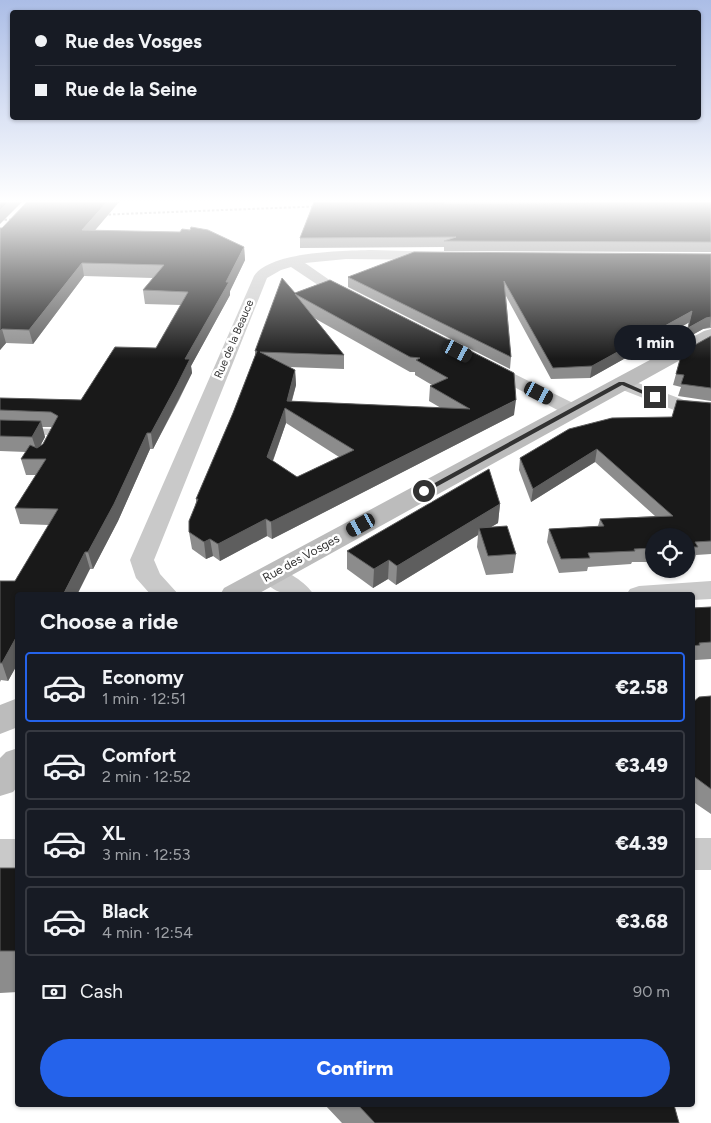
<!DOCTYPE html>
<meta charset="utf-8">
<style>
:root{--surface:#171b24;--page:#20242c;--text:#f1f3f6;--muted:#9ea1a6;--line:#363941;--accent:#2563eb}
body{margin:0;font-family:Figtree,sans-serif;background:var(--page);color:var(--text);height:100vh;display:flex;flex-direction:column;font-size:19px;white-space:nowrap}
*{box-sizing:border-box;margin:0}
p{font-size:16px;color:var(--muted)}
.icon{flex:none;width:28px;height:28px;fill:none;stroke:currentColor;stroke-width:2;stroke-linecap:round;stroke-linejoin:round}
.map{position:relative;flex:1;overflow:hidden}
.details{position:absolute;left:15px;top:592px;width:680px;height:515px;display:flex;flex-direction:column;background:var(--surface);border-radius:5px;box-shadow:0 1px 4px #0004}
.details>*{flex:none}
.guide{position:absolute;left:10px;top:10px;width:691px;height:110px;border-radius:5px;box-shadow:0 1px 4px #0004;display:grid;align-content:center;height:110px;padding:0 25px;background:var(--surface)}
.buttons{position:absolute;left:645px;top:528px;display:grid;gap:10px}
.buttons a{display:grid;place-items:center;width:50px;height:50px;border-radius:50%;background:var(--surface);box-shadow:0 1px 4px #0004;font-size:25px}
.end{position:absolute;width:22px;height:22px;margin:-11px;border:6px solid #323232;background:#fff;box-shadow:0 0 0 2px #fff}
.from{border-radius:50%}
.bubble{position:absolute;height:35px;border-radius:18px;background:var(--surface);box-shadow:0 1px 4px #0004;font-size:16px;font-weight:800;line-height:35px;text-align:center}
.car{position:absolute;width:15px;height:30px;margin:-15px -8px;border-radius:6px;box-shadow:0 0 4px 1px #0007;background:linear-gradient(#222 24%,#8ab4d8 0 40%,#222 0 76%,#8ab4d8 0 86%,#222 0)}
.guide b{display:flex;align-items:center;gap:18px;height:48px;font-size:19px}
.guide b+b{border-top:1px solid var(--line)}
.guide i{width:12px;height:12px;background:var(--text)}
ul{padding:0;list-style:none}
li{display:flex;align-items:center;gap:15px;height:70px;margin:0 10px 8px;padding:0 15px;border:2px solid var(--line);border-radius:5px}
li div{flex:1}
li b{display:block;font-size:19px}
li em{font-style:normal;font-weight:800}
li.current{border-color:var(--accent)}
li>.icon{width:45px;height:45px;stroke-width:1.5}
h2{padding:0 25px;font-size:22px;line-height:60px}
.pay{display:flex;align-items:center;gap:12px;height:55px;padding:0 25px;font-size:19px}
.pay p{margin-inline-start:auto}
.button{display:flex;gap:10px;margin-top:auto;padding:10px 25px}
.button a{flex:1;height:58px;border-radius:30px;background:var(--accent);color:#fff;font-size:20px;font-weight:800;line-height:58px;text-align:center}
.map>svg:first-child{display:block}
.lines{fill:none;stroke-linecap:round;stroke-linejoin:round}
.lane{fill:#c9c9c9;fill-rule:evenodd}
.street{fill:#c9c9c9;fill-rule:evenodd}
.secondary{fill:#bcbcbc;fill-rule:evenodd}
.rail{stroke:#878787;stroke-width:2;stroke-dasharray:2.5 2;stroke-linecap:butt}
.wall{fill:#8c8c8c;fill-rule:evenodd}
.shaded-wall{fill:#5e5e5e}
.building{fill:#191919;stroke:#5e5e5e;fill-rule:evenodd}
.route{fill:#323232}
.labels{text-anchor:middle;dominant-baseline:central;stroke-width:5;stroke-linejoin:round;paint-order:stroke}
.far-street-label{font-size:11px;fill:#323232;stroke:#fff}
.street-label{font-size:12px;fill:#323232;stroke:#fff}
</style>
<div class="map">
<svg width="711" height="1123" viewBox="0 0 711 1123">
<rect width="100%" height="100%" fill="#fff"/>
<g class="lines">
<path class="lane" d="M0 427 55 429 60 432 54 443 50 444 45 441 48 435 0 433Z"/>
<path class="street" d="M372 250 439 252 444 253 446 256 444 259 439 260 346 259 305 263 328 279 361 295 363 298 361 301 355 303 318 285 291 267 281 270 267 278 154 560 160 574 179 595H151L136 578 130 560 254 276C271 251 343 251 372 250Z
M484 359 579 406 582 410 579 414 572 416 565 414 478 368 475 364 478 360Z
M622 377 684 400 711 402V414L674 410 615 387 613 383 615 379Z
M272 566C286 570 306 582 314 595 290 595 274 597 259 574L263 568Z
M711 581V599L692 600V595H626L630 589 639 586Z
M692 838H711V870H692Z
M0 839H18V871H0Z"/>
<path class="secondary" d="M711 329V343L256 595H220L224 588 704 331Z
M18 698V727L0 734V705Z
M18 748V786L13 792 0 796V758L6 752Z"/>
<path class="rail" d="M95 215 327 206
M0 220 25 219"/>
</g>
<path class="wall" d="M27 202H119L95 230 244 247 245 260 230 291V295L191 366 192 373 179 400 153 449H150L118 521 93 569H90L18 595V663L8 681 1 680 0 682V581H15L49 525 20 524 15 508 36 475H26L21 459 26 452 0 451V398L81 400 156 348 181 305 145 304 143 290 153 278 84 276 33 344 6 343 0 350 2 228ZM42 427H52L43 444 40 446 45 437Z
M314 202H711V252L444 251V247L300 248V238Z
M711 254V328L703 329 685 339 689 322 590 378 551 379 506 296 511 357 510 369 348 287V277Z
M330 280 514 415 272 539 267 536 220 561 213 556 206 559 192 549 189 532 196 502V499L233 413 255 356V351L295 293ZM314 318 410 372H415V375L432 385 430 386 429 401 441 408 292 401 296 385 295 370 289 367 344 369V355ZM286 423 339 457 297 477 273 461Z
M711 336V401L678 396 681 387 673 385 682 352Z
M711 403V554L696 555 694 561H686V536H654V562H632L631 564 588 567 587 571 559 573 547 542 549 529 598 526 600 519 655 516 595 462 531 502 519 470 520 458 672 417Z
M500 504 498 523 491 527 516 554 513 573 486 575 477 547 478 535 396 585 388 579 373 588 347 569V551Z
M711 607V659L695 660 694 662H692V608Z
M711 696V814L692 801V703Z
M0 868H18V992L0 993Z
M325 1105H674L679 1123H342Z"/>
<path class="shaded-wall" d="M8 202H22L0 224V210Z
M107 202H119L85 242 82 230Z
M244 247 245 260 230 291V295L191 366 192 373 153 449 151 433 185 359Z
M82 263 84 276 33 344 29 330Z
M692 311 690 322 590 378 592 366Z
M711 317 710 327 703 329 685 339 688 328 706 318Z
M2 329 6 343 0 350V331Z
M295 370 296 385 289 410 287 401Z
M516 400 514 415 272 539 271 522Z
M285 408 286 423 268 474 267 457Z
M41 421 45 437 37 452 32 437Z
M147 433 150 449 118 521 93 569 88 552Z
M597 449 595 462 531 502 533 489Z
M500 504 498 523 481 533 479 528 478 535 396 585 397 566Z
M266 519 267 536 220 561 218 544Z
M210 539 213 556 206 559 204 542Z
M85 552 90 569 77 595H63Z
M389 560 388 579 373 588 374 569Z
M18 634V663L8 681 2 663Z"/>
<path class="building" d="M0 202H8L0 210Z
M27 202H107L82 230 180 232 182 229 190 230 191 227 208 230 244 247 226 282H229L185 359H190L177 385 151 433H147L114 504 88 552H85L63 595H18V634L2 663H0V581H15L58 509 15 508 46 459H21L30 445 37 448 43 444 58 416 51 412 0 410V398L81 400 115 347 156 348 188 292 143 290 164 265 82 263 29 330 2 329 0 331V228H2Z
M314 202H443L445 203 711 202V242L444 241 456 237 300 238Z
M414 252 711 254V317L706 318 688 328 692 311 592 366 553 368 504 281 511 357 348 277Z
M282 278 295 293 330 280 514 373 516 400 271 522 266 519 218 544 210 539 204 542 189 532V521L198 499H196L233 413 257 351H255ZM295 294 410 357 420 358 416 360 448 378 430 386 470 409 287 401 295 370 260 352 344 355ZM285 408 354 450 297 477 267 457Z
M711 336V388L681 384 684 375 676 374 682 352Z
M677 400 711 403V541L695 542 698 547H686V536H654V548L634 549 635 551 588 553 590 558 561 559 549 529 604 526 600 519 673 516 597 449 533 489 520 458 569 429 612 418 672 417Z
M0 420 41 421 32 437 0 436Z
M489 469 500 504 397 566 389 560 374 569 347 551Z
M507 526 516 554 488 556 479 528Z
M711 607V642L699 643 700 645 692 646V608Z
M711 696V789L692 775V703L699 697Z
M0 868H18V951H0Z
M358 1105H674L679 1123H375Z"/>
<linearGradient id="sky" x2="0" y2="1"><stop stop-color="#abbde6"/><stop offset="0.56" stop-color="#fff"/><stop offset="1" stop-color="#fff" stop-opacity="0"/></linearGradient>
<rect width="711" height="359" fill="url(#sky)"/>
<path class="route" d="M619 382H624L658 397 652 398 622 385 427 492 420 491Z"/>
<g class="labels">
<g class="far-street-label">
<text transform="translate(234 339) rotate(-67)">Rue de la Beauce</text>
</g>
<g class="street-label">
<text transform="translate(301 558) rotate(-29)">Rue des Vosges</text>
</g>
</g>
</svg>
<div class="buttons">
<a><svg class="icon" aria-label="locate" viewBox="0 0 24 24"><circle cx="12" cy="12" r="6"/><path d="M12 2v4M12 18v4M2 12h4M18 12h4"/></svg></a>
</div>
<i class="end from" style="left:424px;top:491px"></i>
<i class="end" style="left:655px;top:397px"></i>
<div class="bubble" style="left:614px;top:325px;width:82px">1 min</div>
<i class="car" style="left:458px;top:351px;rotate:117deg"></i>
<i class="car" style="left:539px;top:393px;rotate:117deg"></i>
<i class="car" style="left:361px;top:525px;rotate:241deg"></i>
<div class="guide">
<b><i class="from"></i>Rue des Vosges</b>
<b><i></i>Rue de la Seine</b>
</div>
<section class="details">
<h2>Choose a ride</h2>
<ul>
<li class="current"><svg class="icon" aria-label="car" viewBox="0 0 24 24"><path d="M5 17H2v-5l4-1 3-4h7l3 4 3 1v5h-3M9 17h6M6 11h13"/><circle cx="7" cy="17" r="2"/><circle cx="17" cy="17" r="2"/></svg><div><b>Economy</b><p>1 min · 12:51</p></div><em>€2.58</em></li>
<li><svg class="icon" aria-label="car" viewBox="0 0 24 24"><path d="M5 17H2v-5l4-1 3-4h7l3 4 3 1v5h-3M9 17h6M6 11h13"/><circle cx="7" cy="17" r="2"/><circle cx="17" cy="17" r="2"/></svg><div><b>Comfort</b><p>2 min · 12:52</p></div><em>€3.49</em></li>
<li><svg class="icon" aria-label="car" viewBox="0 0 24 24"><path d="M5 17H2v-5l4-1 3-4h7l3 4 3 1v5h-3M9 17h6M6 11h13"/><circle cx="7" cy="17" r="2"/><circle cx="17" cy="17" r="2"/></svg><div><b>XL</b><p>3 min · 12:53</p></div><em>€4.39</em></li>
<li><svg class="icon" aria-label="car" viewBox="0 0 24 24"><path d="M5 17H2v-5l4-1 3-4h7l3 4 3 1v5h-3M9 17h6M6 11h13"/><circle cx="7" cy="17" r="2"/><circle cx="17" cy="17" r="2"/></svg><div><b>Black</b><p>4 min · 12:54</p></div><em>€3.68</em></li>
</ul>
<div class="pay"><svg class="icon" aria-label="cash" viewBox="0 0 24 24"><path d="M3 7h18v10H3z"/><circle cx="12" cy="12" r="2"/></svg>Cash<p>90 m</p></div>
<div class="button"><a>Confirm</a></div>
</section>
</div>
